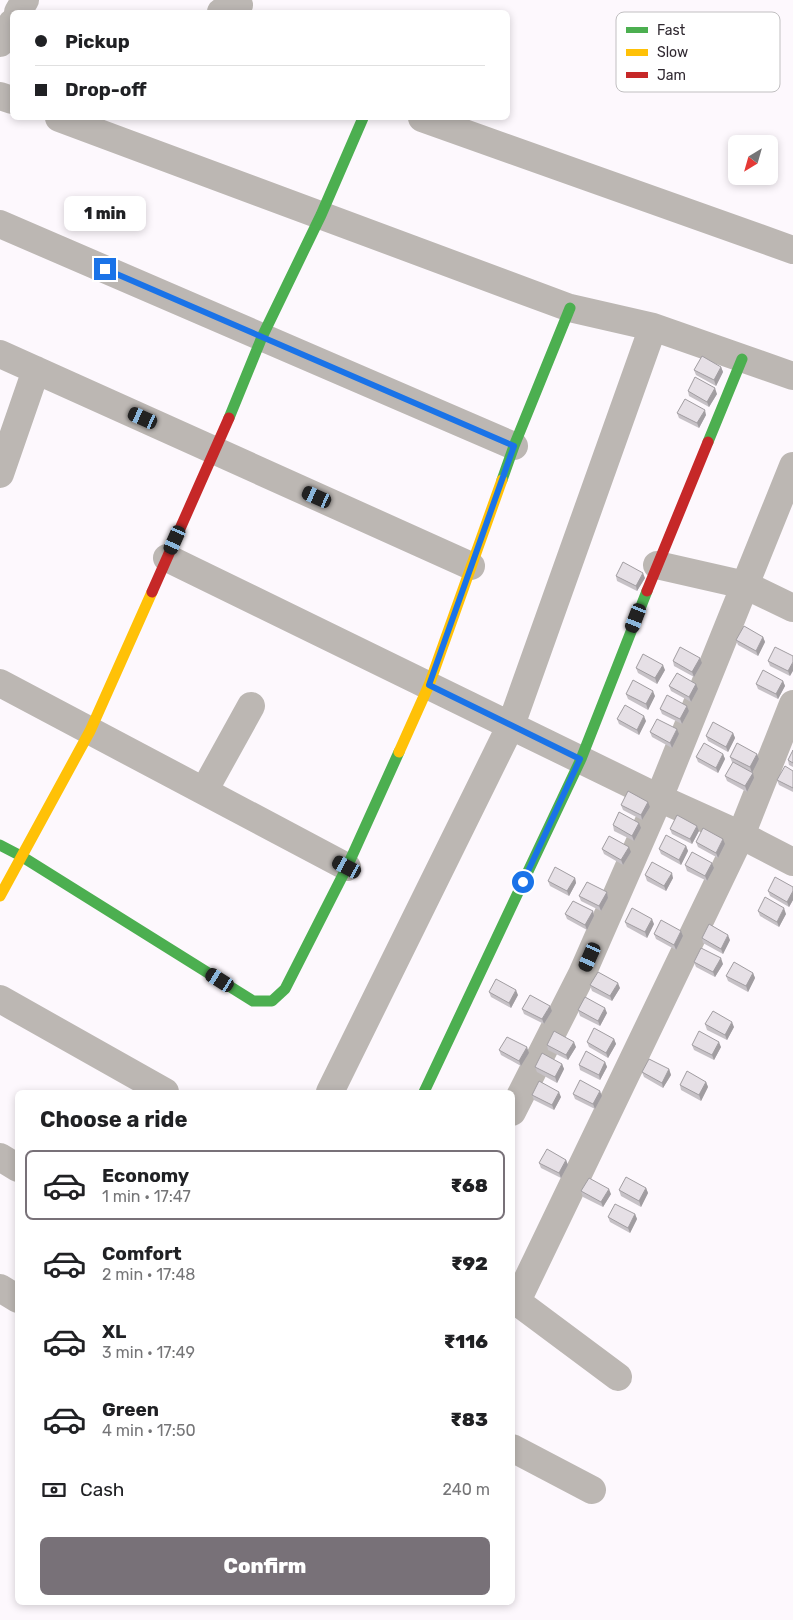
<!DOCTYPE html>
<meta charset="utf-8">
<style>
:root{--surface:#fff;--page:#f6f6f6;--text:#202124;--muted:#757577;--line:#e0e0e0;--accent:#787178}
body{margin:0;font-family:Rubik,sans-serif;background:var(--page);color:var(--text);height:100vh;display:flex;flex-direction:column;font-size:19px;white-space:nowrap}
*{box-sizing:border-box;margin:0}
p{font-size:16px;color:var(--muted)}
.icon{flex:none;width:28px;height:28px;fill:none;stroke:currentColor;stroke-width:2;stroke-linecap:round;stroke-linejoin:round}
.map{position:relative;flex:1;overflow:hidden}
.panel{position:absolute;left:15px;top:1090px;width:500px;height:515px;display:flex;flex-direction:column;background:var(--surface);border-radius:8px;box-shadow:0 2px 8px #0003}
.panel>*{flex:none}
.top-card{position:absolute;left:10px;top:10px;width:500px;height:110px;border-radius:8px;box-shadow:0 2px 8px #0003;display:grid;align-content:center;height:110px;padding:0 25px;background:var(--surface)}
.needle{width:32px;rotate:217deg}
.fabs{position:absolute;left:728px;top:135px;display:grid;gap:10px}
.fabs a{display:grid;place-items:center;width:50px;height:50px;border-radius:8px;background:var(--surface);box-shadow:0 2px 8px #0003;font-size:25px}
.end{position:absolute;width:22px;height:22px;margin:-11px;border:6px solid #1a73e8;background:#fff;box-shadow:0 0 0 2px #fff}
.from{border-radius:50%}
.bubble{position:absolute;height:35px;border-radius:8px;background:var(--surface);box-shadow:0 2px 8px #0003;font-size:16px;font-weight:800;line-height:35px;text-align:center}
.car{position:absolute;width:15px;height:30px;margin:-15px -8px;border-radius:6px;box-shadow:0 0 4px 1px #0007;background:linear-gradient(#222 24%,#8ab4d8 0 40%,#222 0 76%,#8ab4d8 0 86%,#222 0)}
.top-card b{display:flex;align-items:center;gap:18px;height:48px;font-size:19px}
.top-card b+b{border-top:1px solid var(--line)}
.top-card i{width:12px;height:12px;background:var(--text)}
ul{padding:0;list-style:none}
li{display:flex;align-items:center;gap:15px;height:70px;margin:0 10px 8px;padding:0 15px;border:2px solid transparent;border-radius:8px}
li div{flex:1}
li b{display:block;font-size:19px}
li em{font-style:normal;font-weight:800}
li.on{border-color:var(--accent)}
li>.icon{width:45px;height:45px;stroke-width:1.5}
h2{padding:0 25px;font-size:22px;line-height:60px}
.pay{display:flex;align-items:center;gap:12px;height:55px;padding:0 25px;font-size:19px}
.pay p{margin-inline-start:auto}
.cta{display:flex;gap:10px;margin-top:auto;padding:10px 25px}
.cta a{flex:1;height:58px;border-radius:8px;background:var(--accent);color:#fff;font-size:20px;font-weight:800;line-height:58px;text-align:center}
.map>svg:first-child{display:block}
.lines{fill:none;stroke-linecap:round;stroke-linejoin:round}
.street{stroke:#bcb7b3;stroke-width:28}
.fast{stroke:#4caf50;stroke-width:11}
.slow{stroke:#ffc107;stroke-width:11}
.jam{stroke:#c62828;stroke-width:11}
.wall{fill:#c6c1c6}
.shaded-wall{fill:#a19da1}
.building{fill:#e6e0e6;stroke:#a19da1}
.route{stroke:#1a73e8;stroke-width:6}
.key{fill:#fff;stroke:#c1bfc1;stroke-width:1}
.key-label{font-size:14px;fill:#302931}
</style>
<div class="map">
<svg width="793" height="1620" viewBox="0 0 793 1620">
<rect width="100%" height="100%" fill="#fdf8fd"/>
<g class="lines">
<path class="street" d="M18 12 25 0
M221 12 239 5
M0 43 12 23
M0 96 12 100
M59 118 570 308 653 327 793 376
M422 118 793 250
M0 224 514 446
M0 354 471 566
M0 474 36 370
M167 558 659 798 741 835 793 862
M657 565 745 585 793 608
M0 683 347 867
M204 791 251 706
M0 999 165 1092
M330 1092 511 725 653 327
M512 1112 582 974 659 798 793 466
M0 1157 18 1168
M0 1288 18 1299
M512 1298 618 1377
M517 1301 741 835 793 704
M512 1448 592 1490"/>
<path class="fast" d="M229 418 262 337 321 215 363 118
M708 442 742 359
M502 480 514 446 570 308
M0 845 21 856 253 1001H272L285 989 347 867 399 752
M424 1092 581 759 647 591"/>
<path class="slow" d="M399 752 429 685 502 480
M0 896 90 731 152 592"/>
<path class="jam" d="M647 591 708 442
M152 592 229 418"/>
</g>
<path class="wall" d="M721 367 723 372 716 386 696 375 694 370Z
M688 391 717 394 709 407 689 396Z
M677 413 706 415 699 428 679 418Z
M616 576 645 578 637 591 617 581Z
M763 637 765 642 758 656 738 645 736 640Z
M793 656 790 676 770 666 768 661Z
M673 661 702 663 694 677 674 666Z
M636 668 665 670 657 684 638 673Z
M783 681 785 686 778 699 758 689 756 684Z
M669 686 698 689 691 702 671 691Z
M626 694 655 696 648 710 628 699Z
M687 706 689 711 682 724 662 714 660 709Z
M617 719 646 721 639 735 619 724Z
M650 732 679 734 672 748 652 737Z
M733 733 735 738 728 752 708 741 706 736Z
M793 750V767L789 765 788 760Z
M723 754 725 759 718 773 698 762 696 757Z
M757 754 759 759 752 773 732 762 730 757Z
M793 771V792L779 785 777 780Z
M725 776 754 778 747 792 727 781Z
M621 805 650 807 642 820 623 810Z
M613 825 641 828 634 841 614 831Z
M697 826 699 831 692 844 672 834 670 829Z
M696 842 725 844 718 858 698 847Z
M686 846 688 851 681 865 661 854 659 849Z
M602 849 631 852 623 865 604 854Z
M712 863 714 868 707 881 687 871 685 865Z
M645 875 673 878 666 891 647 881Z
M575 878 576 883 569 896 550 886 548 881Z
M793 887V900L789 907 770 896 768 891Z
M607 892 608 898 601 911 581 901 579 896Z
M593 911 594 916 587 930 567 919 565 914Z
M758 911 786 914 779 927 760 916Z
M625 922 654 924 647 938 627 927Z
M681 931 683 936 676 950 656 939 654 934Z
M702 938 730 940 723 954 703 943Z
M694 962 723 964 715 977 696 967Z
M753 973 755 978 748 992 728 981 726 976Z
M590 985 620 988 612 1001 592 991Z
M489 992 518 995 511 1008 491 997Z
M522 1009 552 1011 544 1024 524 1014Z
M578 1010 607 1013 600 1026 580 1016Z
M705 1024 734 1027 727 1040 707 1030Z
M614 1039 616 1044 608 1058 589 1047 587 1042Z
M547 1045 576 1047 568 1060 548 1050Z
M692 1045 721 1047 714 1060 694 1050Z
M499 1050 529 1053 521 1066 501 1055Z
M605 1062 607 1067 600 1080 580 1070 579 1065Z
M562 1064 564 1069 557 1083 537 1072 535 1067Z
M669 1069 671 1075 663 1088 644 1077 642 1072Z
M706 1082 708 1087 701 1101 681 1090 680 1085Z
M573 1094 602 1096 595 1109 575 1099Z
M532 1095 561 1097 554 1110 534 1100Z
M566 1160 568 1165 561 1178 541 1168 539 1163Z
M646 1188 648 1193 641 1207 621 1196 619 1190Z
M581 1191 611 1194 603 1207 583 1197Z
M635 1214 637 1219 630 1233 610 1222 608 1217Z"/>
<path class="shaded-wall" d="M721 367 723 372 716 386 714 380Z
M715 388 717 394 709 407 707 402Z
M705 410 706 415 699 428 697 423Z
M643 573 645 578 637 591 636 586Z
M763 637 765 642 758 656 756 651Z
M700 658 702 663 694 677 692 672Z
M793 662V671L790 676 788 671Z
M663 665 665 670 657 684 655 678Z
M783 681 785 686 778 699 776 694Z
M696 684 698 689 691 702 689 697Z
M653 691 655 696 648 710 646 704Z
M687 706 689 711 682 724 680 719Z
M644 716 646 721 639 735 637 730Z
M677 729 679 734 672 748 670 743Z
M733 733 735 738 728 752 726 747Z
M723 754 725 759 718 773 716 768Z
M757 754 759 759 752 773 750 767Z
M753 773 754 778 747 792 745 786Z
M648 802 650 807 642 820 641 815Z
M639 823 641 828 634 841 632 836Z
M697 826 699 831 692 844 690 839Z
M723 839 725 844 718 858 716 853Z
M686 846 688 851 681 865 679 860Z
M629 847 631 852 623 865 621 860Z
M712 863 714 868 707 881 705 876Z
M672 873 673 878 666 891 664 886Z
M575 878 576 883 569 896 567 891Z
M793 891V900L789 907 787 902Z
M607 892 608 898 601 911 599 906Z
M784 908 786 914 779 927 777 922Z
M593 911 594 916 587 930 585 925Z
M652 919 654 924 647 938 645 932Z
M681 931 683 936 676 950 674 945Z
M728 935 730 940 723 954 721 949Z
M721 958 723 964 715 977 713 972Z
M753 973 755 978 748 992 746 986Z
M618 983 620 988 612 1001 610 996Z
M516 990 518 995 511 1008 509 1003Z
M550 1006 552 1011 544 1024 542 1019Z
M605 1008 607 1013 600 1026 598 1021Z
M732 1022 734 1027 727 1040 725 1035Z
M614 1039 616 1044 608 1058 606 1053Z
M574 1042 576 1047 568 1060 566 1055Z
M719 1042 721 1047 714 1060 712 1055Z
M527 1047 529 1053 521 1066 519 1061Z
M605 1062 607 1067 600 1080 599 1075Z
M562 1064 564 1069 557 1083 555 1077Z
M669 1069 671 1075 663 1088 662 1083Z
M706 1082 708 1087 701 1101 699 1095Z
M600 1091 602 1096 595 1109 593 1104Z
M559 1092 561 1097 554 1110 552 1105Z
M566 1160 568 1165 561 1178 559 1173Z
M646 1188 648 1193 641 1207 639 1201Z
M609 1189 611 1194 603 1207 601 1202Z
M635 1214 637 1219 630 1233 628 1228Z"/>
<path class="building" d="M702 356 721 367 714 380 694 370Z
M695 377 715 388 707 402 688 391Z
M685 399 705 410 697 423 677 413Z
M623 562 643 573 636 586 616 576Z
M744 626 763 637 756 651 736 640Z
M680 647 700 658 692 672 673 661Z
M775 647 793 656V662L788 671 768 661Z
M643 654 663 665 655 678 636 668Z
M763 670 783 681 776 694 756 684Z
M677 673 696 684 689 697 669 686Z
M633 680 653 691 646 704 626 694Z
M667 695 687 706 680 719 660 709Z
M625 705 644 716 637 730 617 719Z
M657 719 677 729 670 743 650 732Z
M713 722 733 733 726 747 706 736Z
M704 743 723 754 716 768 696 757Z
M737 743 757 754 750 767 730 757Z
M793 750V763L788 760Z
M733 762 753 773 745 786 725 776Z
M785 766 793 771V788L777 780Z
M628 791 648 802 641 815 621 805Z
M619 812 639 823 632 836 613 825Z
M677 815 697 826 690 839 670 829Z
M703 828 723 839 716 853 696 842Z
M666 835 686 846 679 860 659 849Z
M609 836 629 847 621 860 602 849Z
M692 852 712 863 705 876 685 865Z
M652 862 672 873 664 886 645 875Z
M555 867 575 878 567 891 548 881Z
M775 877 793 887V891L787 902 768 891Z
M587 882 607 892 599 906 579 896Z
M765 897 784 908 777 922 758 911Z
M573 901 593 911 585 925 565 914Z
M632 908 652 919 645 932 625 922Z
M661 920 681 931 674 945 654 934Z
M709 924 728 935 721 949 702 938Z
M701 948 721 958 713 972 694 962Z
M734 962 753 973 746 986 726 976Z
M598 972 618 983 610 996 590 985Z
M496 979 516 990 509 1003 489 992Z
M530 995 550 1006 542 1019 522 1009Z
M585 997 605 1008 598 1021 578 1010Z
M713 1011 732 1022 725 1035 705 1024Z
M594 1028 614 1039 606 1053 587 1042Z
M554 1031 574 1042 566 1055 547 1045Z
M699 1031 719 1042 712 1055 692 1045Z
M507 1037 527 1047 519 1061 499 1050Z
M586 1051 605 1062 599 1075 579 1065Z
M542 1053 562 1064 555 1077 535 1067Z
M649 1059 669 1069 662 1083 642 1072Z
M687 1071 706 1082 699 1095 680 1085Z
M580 1080 600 1091 593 1104 573 1094Z
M539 1081 559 1092 552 1105 532 1095Z
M547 1149 566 1160 559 1173 539 1163Z
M626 1177 646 1188 639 1201 619 1190Z
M589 1178 609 1189 601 1202 581 1191Z
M615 1204 635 1214 628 1228 608 1217Z"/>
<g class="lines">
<path class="route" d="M105 269 514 446 429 685 580 759 523 882"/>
</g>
<rect x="616" y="12" width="164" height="80" rx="8" class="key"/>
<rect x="626" y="27" width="22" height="6" fill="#4caf50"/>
<rect x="626" y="49" width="22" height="7" fill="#ffc107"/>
<rect x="626" y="72" width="22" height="6" fill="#c62828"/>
<g class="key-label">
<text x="657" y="35">Fast</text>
<text x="657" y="57">Slow</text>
<text x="657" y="80">Jam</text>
</g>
</svg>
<div class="fabs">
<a><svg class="needle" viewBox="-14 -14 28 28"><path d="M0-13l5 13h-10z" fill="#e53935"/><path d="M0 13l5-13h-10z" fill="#757577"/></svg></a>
</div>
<i class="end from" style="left:523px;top:882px"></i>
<i class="end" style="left:105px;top:269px"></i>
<div class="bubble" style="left:64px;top:196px;width:82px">1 min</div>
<i class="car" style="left:143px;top:418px;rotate:294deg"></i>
<i class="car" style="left:317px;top:497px;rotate:294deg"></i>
<i class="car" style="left:175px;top:540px;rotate:204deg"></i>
<i class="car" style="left:636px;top:618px;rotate:201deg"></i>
<i class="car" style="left:347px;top:867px;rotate:298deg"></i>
<i class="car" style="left:590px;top:957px;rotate:204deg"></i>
<i class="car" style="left:220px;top:980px;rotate:302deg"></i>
<div class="top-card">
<b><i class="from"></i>Pickup</b>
<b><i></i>Drop-off</b>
</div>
<section class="panel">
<h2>Choose a ride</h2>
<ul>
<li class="on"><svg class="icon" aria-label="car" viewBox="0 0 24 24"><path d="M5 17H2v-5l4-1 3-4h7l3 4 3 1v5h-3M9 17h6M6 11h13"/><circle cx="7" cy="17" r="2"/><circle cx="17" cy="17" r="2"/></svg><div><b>Economy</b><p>1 min · 17:47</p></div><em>₹68</em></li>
<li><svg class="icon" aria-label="car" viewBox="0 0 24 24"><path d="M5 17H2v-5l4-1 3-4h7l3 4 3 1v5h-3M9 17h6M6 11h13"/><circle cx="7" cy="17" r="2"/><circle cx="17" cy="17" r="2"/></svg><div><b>Comfort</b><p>2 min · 17:48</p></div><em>₹92</em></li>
<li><svg class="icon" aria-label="car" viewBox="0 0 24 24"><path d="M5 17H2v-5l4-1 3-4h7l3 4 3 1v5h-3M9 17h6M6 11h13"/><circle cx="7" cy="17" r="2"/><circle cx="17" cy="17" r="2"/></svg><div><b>XL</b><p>3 min · 17:49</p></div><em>₹116</em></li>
<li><svg class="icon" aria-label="car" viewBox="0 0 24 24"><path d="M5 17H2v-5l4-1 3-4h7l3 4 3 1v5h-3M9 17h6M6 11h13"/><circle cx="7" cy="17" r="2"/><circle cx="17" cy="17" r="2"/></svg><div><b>Green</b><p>4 min · 17:50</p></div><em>₹83</em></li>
</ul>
<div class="pay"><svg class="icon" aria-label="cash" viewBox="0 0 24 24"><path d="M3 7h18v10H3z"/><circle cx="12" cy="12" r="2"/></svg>Cash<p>240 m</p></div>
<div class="cta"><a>Confirm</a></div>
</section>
</div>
